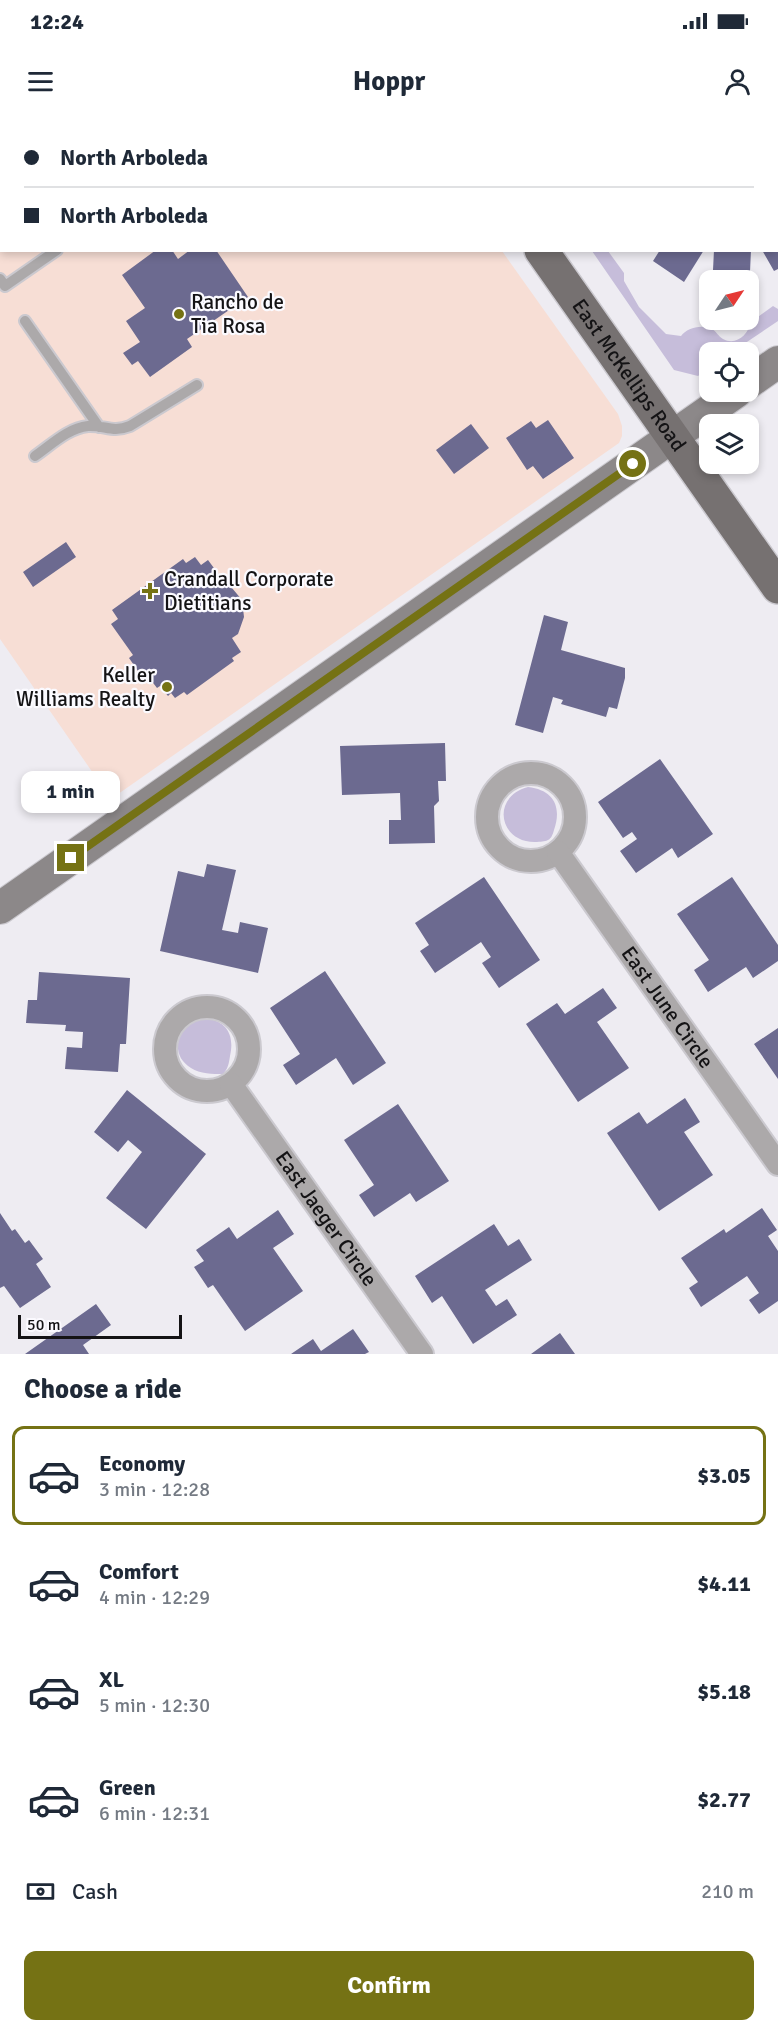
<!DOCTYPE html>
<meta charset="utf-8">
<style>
:root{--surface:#fff;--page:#f2f2f3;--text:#1f2937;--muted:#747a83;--line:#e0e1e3;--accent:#757214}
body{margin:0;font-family:Signika,sans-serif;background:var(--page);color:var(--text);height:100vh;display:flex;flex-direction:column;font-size:22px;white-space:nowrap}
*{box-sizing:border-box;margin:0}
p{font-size:20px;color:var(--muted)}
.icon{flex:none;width:33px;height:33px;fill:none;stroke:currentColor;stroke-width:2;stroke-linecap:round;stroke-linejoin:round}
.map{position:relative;height:1234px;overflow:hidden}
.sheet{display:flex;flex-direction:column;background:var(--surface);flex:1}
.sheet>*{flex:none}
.guide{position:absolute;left:0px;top:0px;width:778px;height:132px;box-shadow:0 3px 9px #0003;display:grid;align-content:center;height:132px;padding:0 24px;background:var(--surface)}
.needle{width:39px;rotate:55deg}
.controls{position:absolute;left:699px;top:150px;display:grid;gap:12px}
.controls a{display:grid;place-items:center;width:60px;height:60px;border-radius:12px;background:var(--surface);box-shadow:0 3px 9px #0003;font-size:30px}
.scale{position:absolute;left:18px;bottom:15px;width:164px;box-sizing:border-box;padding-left:6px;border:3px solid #141315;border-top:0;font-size:16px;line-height:21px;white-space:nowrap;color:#141315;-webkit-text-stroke:4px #fbfaff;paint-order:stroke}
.end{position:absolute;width:27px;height:27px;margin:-14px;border:8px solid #757214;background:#fff;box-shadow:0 0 0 3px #fff}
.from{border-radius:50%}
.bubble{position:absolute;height:42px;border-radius:12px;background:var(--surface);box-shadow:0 3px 9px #0003;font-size:20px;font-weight:700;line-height:42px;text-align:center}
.guide b{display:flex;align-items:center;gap:21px;height:57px;font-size:22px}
.guide b+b{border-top:2px solid var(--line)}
.guide i{width:15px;height:15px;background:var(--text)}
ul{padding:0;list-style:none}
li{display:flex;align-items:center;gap:18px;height:99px;margin:0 12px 9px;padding:0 12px;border:3px solid transparent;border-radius:12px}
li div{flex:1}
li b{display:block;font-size:22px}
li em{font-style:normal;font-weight:700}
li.active{border-color:var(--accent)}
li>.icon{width:54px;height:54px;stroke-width:1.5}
h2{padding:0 24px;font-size:27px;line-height:72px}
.pay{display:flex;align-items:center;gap:15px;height:66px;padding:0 24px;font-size:22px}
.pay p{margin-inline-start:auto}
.primary-button{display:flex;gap:12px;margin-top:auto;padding:12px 24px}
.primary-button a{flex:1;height:69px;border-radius:12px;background:var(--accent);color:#fff;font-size:24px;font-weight:700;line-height:69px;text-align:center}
.status{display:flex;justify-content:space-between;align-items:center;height:42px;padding:0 30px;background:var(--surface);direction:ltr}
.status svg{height:16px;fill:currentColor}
header{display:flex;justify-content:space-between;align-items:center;height:78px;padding:0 24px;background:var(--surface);font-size:27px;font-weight:700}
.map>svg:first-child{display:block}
.commercial{fill:#f7ded5}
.green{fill:#c6bdda}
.building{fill:#6c6a90}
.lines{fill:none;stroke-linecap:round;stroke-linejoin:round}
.lane-casing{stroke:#cbc9cf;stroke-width:14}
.street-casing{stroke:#cbc9cf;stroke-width:26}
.secondary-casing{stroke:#cbc9cf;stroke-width:34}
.primary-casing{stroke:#cbc9cf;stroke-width:36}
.lane{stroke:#aca9aa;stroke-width:10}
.street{stroke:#aca9aa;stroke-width:22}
.secondary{stroke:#8c8889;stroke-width:32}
.primary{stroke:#767171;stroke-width:33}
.route{stroke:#757214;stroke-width:8}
.poi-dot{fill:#757214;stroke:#fbfaff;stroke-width:2}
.labels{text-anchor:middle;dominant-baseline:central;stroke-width:4.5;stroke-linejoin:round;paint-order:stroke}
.poi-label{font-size:21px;fill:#141315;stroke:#fbfaff;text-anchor:start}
.street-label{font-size:21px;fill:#141315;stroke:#fbfaff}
</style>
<div class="status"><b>12:24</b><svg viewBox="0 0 49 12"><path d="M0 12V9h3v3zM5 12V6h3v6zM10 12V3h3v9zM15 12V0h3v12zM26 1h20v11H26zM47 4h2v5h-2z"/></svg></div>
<header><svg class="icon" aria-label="menu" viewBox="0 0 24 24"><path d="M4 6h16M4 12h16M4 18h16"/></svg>Hoppr<svg class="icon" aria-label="person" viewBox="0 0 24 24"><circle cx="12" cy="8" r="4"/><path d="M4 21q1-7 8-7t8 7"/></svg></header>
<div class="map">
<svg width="778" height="1234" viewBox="0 0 778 1234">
<rect width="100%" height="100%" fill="#eeecf2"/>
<path class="commercial" d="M0 0H409L410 1 2 2V130L502 131 618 294 622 306V316L619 323 111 679 0 519Z"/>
<path class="green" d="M592 131H608L624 153V161L639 187 666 214 681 216C687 208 701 204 712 209 716 211 718 216 723 219 736 226 748 215 751 202L773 186 778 189V201L732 232H710L709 248 698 256 674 250Z
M528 667C554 670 562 687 554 710 551 721 548 721 537 722 499 724 490 677 528 667Z
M203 898C226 900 235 914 230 936 229 943 228 949 223 954 213 954 200 954 191 948 167 933 179 904 203 898Z"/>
<path class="building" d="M156 130H172L178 139 190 130H216L248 177 187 219 192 227 150 257 138 241 132 245 123 233 140 222 126 201 145 188 122 155Z
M660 130H704L684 162 653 141Z
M714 130H751L750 152 713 150Z
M762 130H778V149L774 151Z
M548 300 574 338 543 359 533 346 527 350 506 318 531 301 536 308Z
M471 304 489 328 454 354 436 330Z
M66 422 76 437 33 467 23 452Z
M195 437 201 445 208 440 228 467 232 468 242 480 244 497 238 514 232 518 241 532 232 538 234 541 187 575 184 572 175 578 171 573 168 576 160 566 157 568 144 551 140 554 129 538 133 535 111 504 118 499 112 490 183 439 186 443Z
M544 495 568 502 561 530 625 548V558L617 589 609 587 606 597 561 584 563 580 553 577 543 613 515 605Z
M445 623 446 661H438L439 681 434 686 435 723 389 724V700H401L400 673 342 675 340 626Z
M660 639 713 714 678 738 672 728 636 753 620 731 637 719 632 712 623 718 598 682Z
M207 744 236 750 222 810 238 813 240 802 268 808 258 853 160 831 178 751 204 757Z
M484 757 540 840 499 868 482 843 491 837 481 822 435 853 420 831 429 825 415 803Z
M732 757 778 825V841L753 858 746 847 708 872 694 850 709 840 677 794Z
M325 851 386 943 353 965 336 938 296 965 283 945 300 934 270 888Z
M39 852 130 858 126 924H120L118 952 65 949 67 927 82 928 83 912 65 911 66 905 26 903 28 880H37Z
M603 868 617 888 597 902 629 948 578 982 526 904 557 883 565 894Z
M778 908V959L754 924Z
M127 970 206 1034 146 1109 106 1078 142 1032 128 1020 118 1032 94 1012Z
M685 978 700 1002 684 1012 713 1055 659 1091 607 1013 639 992 647 1004Z
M398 984 449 1061 416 1082 410 1073 374 1097 359 1075 374 1065 344 1020Z
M762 1088 777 1110 768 1116 778 1131V1181L759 1194 749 1180 759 1173 747 1156 701 1187 689 1168 698 1162 681 1138 724 1109 726 1113Z
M278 1090 294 1114 273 1128 303 1171 245 1211 213 1165 208 1168 194 1147 204 1141 196 1130 229 1107 237 1119Z
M0 1093 12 1111 15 1109 25 1123 29 1120 43 1139 36 1144 51 1167 20 1188 4 1166 0 1168Z
M494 1104 508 1126 519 1119 532 1140 485 1170 496 1186 507 1179 517 1195 473 1224 442 1176 432 1183 415 1156Z
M96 1184 111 1205 83 1225 89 1234H25Z
M353 1209 369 1232 365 1234H291L313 1219 321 1231Z
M560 1213 575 1234H531Z"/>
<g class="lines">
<g class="lane-casing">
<path id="lane" d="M247 2 249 0
M0 159 5 166 57 130
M25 201 99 307
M35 336C51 325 68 308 88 306 105 305 112 313 130 306L197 265"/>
</g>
<g class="street-casing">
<g id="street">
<path d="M657 0 658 2"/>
<path d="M547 2 549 0"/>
<path d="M777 46H778"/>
<circle cx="531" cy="697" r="44"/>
<path id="s1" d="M558 732 778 1044"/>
<circle cx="207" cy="929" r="42"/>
<path id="s2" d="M231 964 422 1234"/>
</g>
</g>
<g class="secondary-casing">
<path id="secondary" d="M748 263 778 242
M0 788 736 272"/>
</g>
<g class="primary-casing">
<g id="primary">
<path d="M449 0 450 2"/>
<path id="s3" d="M541 130 778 467"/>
</g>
</g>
<use href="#lane" class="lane"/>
<use href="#street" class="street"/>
<use href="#secondary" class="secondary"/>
<use href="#primary" class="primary"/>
</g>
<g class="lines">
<path class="route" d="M71 738 633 344"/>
</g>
<g class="poi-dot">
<circle cx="179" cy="194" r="6"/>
<path d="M147 462h6v6h6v6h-6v6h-6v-6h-6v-6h6z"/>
<circle cx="167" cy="567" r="6"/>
</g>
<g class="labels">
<g class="poi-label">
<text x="191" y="182">Rancho de<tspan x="191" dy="24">Tia Rosa</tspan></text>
<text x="164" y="459">Crandall Corporate<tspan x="164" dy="24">Dietitians</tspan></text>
<text x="155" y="555" text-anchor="end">Keller<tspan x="155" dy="24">Williams Realty</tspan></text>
</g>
<g class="street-label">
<text stroke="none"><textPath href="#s3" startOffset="153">East McKellips Road</textPath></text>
<text stroke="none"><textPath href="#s1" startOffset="190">East June Circle</textPath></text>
<text stroke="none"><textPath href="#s2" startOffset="165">East Jaeger Circle</textPath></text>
</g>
</g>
</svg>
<div class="controls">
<a><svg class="needle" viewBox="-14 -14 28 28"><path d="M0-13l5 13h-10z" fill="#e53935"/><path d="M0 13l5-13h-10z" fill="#747a83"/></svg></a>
<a><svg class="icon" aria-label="locate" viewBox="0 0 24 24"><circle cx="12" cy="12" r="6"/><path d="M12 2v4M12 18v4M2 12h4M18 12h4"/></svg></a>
<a><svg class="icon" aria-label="layers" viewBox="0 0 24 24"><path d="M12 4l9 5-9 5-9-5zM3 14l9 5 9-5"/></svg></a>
</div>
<div class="scale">50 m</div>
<i class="end from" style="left:633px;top:344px"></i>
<i class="end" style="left:71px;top:738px"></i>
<div class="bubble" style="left:21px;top:651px;width:99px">1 min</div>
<div class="guide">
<b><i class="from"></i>North Arboleda</b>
<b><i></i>North Arboleda</b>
</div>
</div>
<section class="sheet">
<h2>Choose a ride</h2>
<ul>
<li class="active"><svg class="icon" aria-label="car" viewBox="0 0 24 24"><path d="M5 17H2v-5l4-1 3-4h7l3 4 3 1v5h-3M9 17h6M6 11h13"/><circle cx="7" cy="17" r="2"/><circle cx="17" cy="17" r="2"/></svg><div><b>Economy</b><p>3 min · 12:28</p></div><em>$3.05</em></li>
<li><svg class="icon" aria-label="car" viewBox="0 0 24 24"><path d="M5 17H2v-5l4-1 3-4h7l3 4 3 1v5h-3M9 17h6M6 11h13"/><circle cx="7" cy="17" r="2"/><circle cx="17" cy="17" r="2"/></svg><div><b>Comfort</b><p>4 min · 12:29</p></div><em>$4.11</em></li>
<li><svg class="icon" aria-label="car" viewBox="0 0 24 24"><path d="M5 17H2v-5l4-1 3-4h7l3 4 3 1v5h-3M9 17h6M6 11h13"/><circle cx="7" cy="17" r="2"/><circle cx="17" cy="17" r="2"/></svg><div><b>XL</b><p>5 min · 12:30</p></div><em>$5.18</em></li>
<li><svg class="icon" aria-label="car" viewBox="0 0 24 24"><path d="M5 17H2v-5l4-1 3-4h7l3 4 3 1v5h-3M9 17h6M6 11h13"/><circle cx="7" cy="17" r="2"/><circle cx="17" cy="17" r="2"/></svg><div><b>Green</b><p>6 min · 12:31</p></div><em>$2.77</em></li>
</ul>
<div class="pay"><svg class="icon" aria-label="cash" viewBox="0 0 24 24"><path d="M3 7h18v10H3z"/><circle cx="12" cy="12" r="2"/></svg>Cash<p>210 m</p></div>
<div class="primary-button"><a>Confirm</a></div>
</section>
